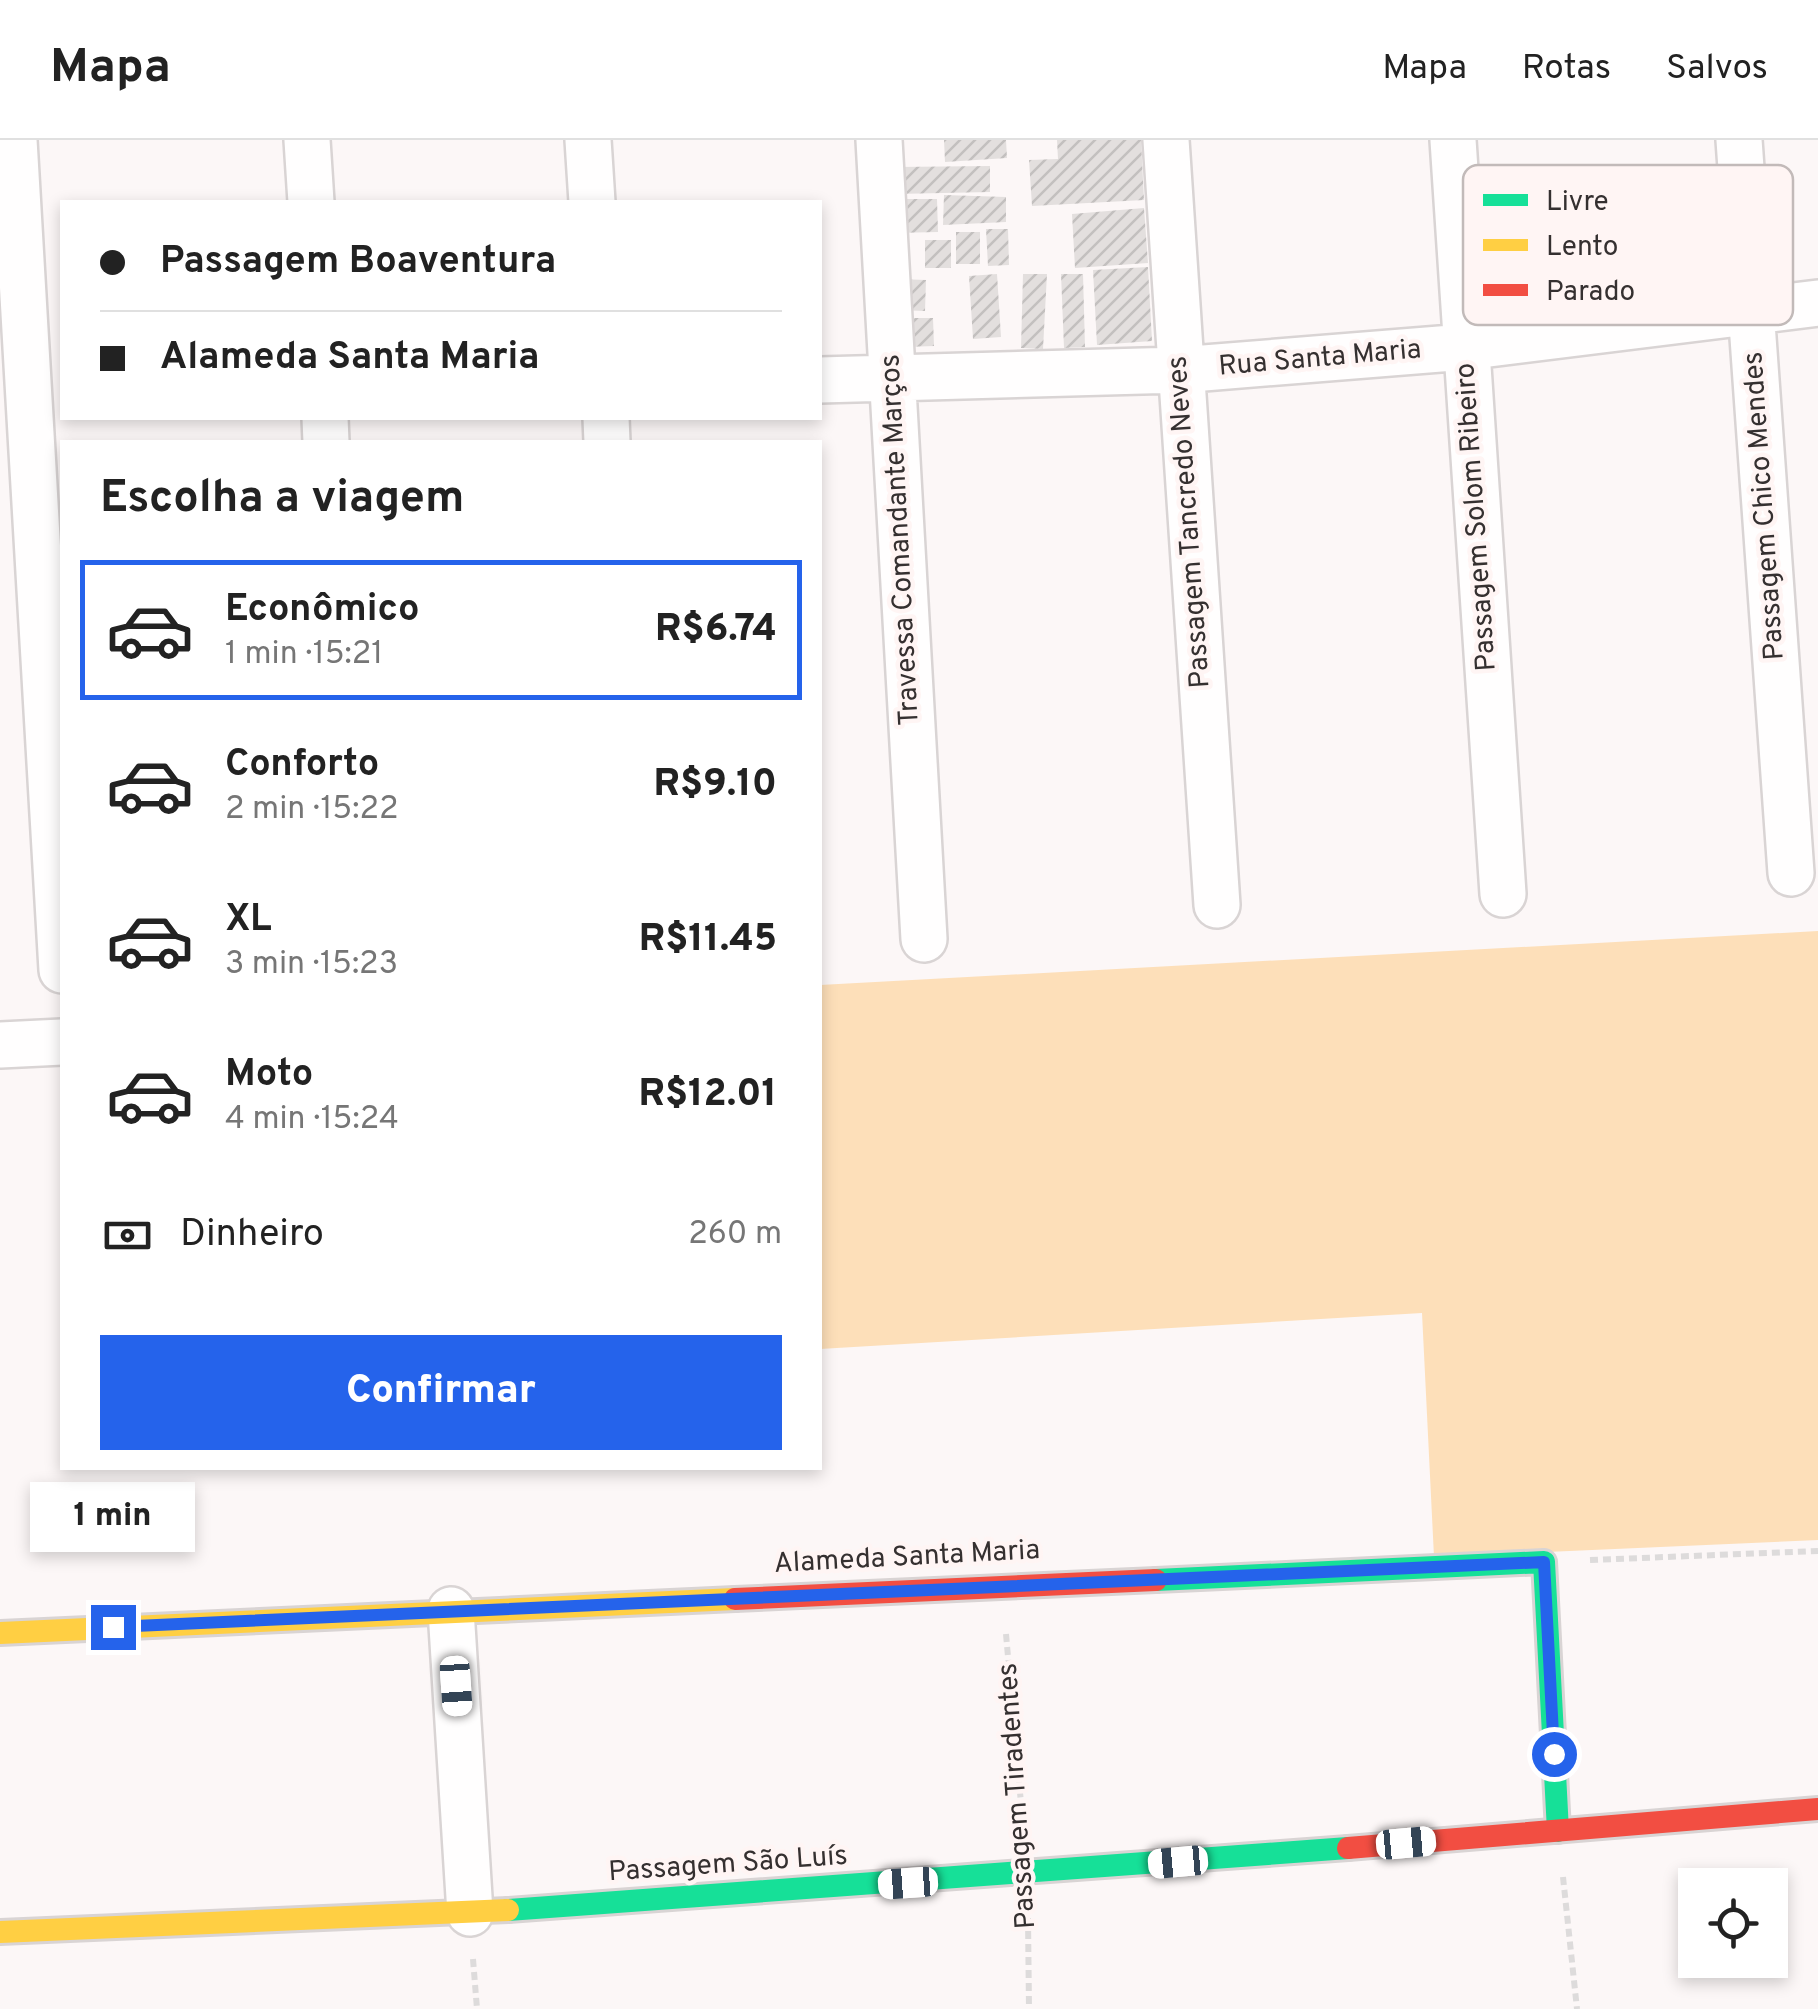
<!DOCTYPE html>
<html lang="pt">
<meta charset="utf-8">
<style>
:root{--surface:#fff;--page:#f2f2f2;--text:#222;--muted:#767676;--line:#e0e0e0;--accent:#2563eb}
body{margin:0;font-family:Overpass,sans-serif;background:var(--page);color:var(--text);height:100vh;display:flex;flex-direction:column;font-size:38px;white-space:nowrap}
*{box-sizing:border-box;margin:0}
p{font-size:32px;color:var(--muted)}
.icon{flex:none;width:55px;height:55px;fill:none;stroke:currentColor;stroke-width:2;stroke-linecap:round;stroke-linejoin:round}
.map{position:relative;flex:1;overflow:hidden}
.details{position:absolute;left:60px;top:300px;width:762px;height:1030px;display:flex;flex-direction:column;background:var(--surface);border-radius:0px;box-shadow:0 5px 15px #0003}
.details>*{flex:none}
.top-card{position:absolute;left:60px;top:60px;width:762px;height:220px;border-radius:0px;box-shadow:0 5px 15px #0003;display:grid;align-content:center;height:220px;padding:0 40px;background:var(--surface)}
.controls{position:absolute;left:1678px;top:1728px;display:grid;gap:20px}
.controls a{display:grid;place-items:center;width:110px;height:110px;border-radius:0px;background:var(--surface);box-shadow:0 5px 15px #0003;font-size:50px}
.end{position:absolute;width:45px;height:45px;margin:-22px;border:12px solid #2563eb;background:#fff;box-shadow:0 0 0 5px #fff}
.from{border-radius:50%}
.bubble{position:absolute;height:70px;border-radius:0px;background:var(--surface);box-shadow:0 5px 15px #0003;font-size:32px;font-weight:800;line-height:70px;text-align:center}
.car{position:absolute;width:30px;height:60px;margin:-30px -15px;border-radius:12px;box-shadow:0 0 8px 2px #0007;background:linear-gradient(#fff 24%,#345 0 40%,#fff 0 76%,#345 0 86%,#fff 0)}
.top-card b{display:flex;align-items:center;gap:35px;height:95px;font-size:38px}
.top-card b+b{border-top:2px solid var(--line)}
.top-card i{width:25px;height:25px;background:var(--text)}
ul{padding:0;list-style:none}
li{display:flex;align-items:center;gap:30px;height:140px;margin:0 20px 15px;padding:0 20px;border:5px solid transparent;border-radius:0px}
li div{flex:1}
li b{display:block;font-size:38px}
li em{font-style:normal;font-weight:800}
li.current{border-color:var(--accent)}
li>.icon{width:90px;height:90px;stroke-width:1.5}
h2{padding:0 40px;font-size:45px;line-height:120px}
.pay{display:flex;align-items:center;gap:25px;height:110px;padding:0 40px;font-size:38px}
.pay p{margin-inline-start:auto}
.button{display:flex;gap:20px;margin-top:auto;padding:20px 40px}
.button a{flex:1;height:115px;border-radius:0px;background:var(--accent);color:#fff;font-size:40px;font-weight:800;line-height:115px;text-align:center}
header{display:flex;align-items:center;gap:60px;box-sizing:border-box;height:140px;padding:0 50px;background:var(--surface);border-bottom:2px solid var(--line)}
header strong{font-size:48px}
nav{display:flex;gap:55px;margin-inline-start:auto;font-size:35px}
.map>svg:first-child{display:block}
.green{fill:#fddfb9}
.building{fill:url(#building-hatch)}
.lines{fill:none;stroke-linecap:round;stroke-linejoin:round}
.street-casing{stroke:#d9d4d4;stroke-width:50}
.fast-casing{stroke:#d9d4d4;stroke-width:28}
.slow-casing{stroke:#d9d4d4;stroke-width:28}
.jam-casing{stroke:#d9d4d4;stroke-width:28}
.path{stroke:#dddbdb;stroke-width:6;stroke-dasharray:8 5;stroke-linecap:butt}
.street{stroke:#fffefe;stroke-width:45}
.fast{stroke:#16e098;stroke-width:22}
.slow{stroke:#ffcf43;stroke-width:22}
.jam{stroke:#f24e42;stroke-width:22}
.route{stroke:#2563eb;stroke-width:12}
.labels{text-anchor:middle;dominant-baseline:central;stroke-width:9;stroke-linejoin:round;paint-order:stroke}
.street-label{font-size:28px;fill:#353030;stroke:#fff5f4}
.key{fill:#fff5f4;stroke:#c2bab9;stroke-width:2.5}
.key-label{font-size:28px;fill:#353030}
</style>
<header>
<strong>Mapa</strong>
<nav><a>Mapa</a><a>Rotas</a><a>Salvos</a></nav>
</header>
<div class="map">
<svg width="1818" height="1869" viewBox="0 0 1818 1869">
<defs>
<pattern id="building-hatch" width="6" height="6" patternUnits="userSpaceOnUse" patternTransform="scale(2.5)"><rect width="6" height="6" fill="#e3dfde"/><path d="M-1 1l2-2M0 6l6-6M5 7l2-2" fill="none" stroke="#c3c0bf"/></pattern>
</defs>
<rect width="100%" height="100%" fill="#fcf7f7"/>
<path class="green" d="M1818 791V1400L1434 1417 1422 1173 820 1209V845Z"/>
<path class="building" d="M944 0H1006L1007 18 945 22Z
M1057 0H1141L1144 60 1032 66 1029 20 1058 19Z
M990 26V52L896 54V27Z
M944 55 1006 57V82L943 85Z
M894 59H937L938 92 894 93Z
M1144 68 1148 123 1075 128 1072 74Z
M986 89H1008L1009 125 988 126Z
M956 92H980V124H956Z
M925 100H951V128H925Z
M1148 127 1152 201 1097 205 1093 130Z
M997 134 1001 197 973 199 969 136Z
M1023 134H1047L1043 209 1021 208Z
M1061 134H1083L1085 207 1064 208Z
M899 139 926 140 925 171 898 170Z
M905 178H933L934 206 906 207Z"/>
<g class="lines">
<g class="street-casing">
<path id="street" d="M14 0 62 830
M307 0 311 62
M588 0 592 62
M879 0 924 799
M1166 0 1217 765
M1453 0 1503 754
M1739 0 1791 733
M820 240 1179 230 1465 207 1818 163
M325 278 326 302
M606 278 607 302
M0 905 62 902
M451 1470 470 1773"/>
</g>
<g class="fast-casing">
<path id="fast" d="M1156 1440 1544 1422 1558 1691
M508 1770 1348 1708"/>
</g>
<g class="slow-casing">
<path id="slow" d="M0 1493 735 1459
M0 1792 508 1770"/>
</g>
<g class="jam-casing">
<path id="jam" d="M735 1459 1156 1440
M1348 1708 1818 1669"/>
</g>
<path class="path" d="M1590 1420 1818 1411
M1006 1494 1023 1686
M1563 1737 1577 1869
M1028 1778 1029 1869
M473 1819 477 1869"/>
<use href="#street" class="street"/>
<use href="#fast" class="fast"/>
<use href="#slow" class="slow"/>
<use href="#jam" class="jam"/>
</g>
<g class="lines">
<path class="route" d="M113 1487 1544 1422 1554 1614"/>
</g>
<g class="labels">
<g class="street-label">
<text transform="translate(1320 219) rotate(-5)">Rua Santa Maria</text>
<text transform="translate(1765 366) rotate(-94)">Passagem Chico Mendes</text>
<text transform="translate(1477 377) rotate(-94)">Passagem Solom Ribeiro</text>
<text transform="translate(1190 382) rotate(-94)">Passagem Tancredo Neves</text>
<text transform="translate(901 400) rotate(-93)">Travessa Comandante Marços</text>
<text transform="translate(907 1418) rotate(-3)">Alameda Santa Maria</text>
<text transform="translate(1018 1656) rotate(-94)">Passagem Tiradentes</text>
<text transform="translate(728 1725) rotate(-4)">Passagem São Luís</text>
</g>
</g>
<rect x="1463" y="25" width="330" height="160" rx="15" class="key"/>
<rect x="1483" y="54" width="45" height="12" fill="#16e098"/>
<rect x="1483" y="99" width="45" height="12" fill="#ffcf43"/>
<rect x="1483" y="144" width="45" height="12" fill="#f24e42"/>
<g class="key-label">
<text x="1546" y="70">Livre</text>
<text x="1546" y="115">Lento</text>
<text x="1546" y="160">Parado</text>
</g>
</svg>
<div class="controls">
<a><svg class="icon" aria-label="locate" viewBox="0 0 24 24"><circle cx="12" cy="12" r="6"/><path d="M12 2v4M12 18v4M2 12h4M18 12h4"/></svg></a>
</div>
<i class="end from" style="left:1554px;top:1614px"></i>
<i class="end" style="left:113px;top:1487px"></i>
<div class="bubble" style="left:30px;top:1342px;width:165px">1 min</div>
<i class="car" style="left:456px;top:1546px;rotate:176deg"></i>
<i class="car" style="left:1406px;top:1703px;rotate:85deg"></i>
<i class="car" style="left:1178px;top:1722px;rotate:265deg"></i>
<i class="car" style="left:908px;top:1743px;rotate:266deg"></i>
<div class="top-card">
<b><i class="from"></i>Passagem Boaventura</b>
<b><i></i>Alameda Santa Maria</b>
</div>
<section class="details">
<h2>Escolha a viagem</h2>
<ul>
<li class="current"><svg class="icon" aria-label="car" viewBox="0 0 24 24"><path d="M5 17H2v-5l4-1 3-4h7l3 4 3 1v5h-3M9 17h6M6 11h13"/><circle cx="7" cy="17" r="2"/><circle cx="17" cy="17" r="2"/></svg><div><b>Econômico</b><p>1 min · 15:21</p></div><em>R$6.74</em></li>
<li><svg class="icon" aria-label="car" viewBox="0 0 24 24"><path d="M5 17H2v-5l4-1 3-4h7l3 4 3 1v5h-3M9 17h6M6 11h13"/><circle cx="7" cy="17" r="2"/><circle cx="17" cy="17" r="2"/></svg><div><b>Conforto</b><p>2 min · 15:22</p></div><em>R$9.10</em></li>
<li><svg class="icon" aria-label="car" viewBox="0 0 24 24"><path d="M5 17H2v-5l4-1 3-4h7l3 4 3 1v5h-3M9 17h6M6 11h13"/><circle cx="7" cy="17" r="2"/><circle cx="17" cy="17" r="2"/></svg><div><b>XL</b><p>3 min · 15:23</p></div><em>R$11.45</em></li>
<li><svg class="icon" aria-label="car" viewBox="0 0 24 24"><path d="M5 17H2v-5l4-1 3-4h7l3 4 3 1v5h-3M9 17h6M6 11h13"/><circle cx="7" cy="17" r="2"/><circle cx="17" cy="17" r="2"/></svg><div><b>Moto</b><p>4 min · 15:24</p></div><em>R$12.01</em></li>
</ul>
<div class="pay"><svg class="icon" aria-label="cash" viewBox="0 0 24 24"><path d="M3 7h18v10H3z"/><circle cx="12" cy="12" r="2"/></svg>Dinheiro<p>260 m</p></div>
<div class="button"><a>Confirmar</a></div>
</section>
</div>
